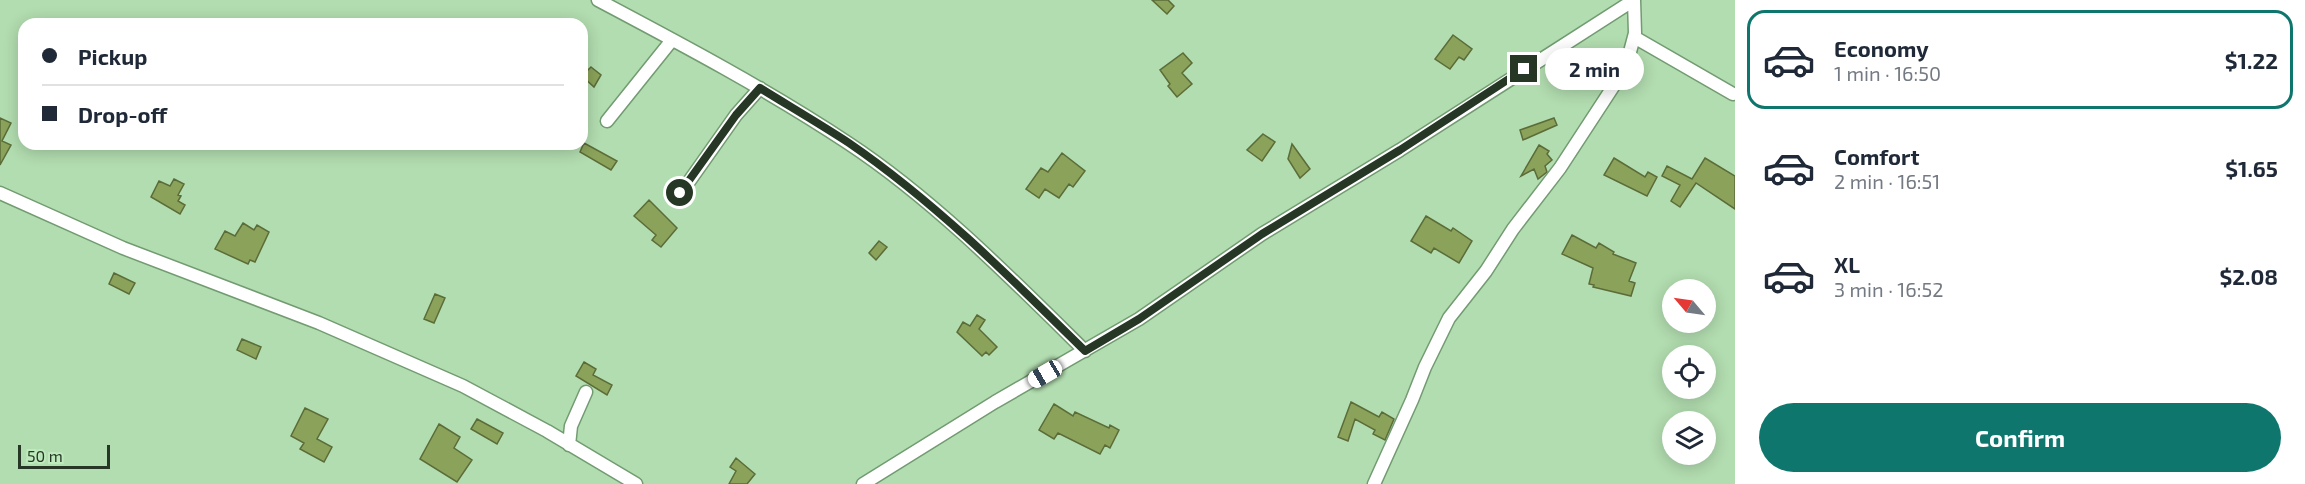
<!DOCTYPE html>
<meta charset="utf-8">
<style>
:root{--surface:#fff;--page:#f2f2f3;--text:#1f2937;--muted:#747a83;--line:#e0e1e3;--accent:#0f766e}
body{margin:0;font-family:"Exo 2",sans-serif;background:var(--page);color:var(--text);height:100vh;display:flex;flex-direction:column;font-size:22px;white-space:nowrap}
*{box-sizing:border-box;margin:0}
p{font-size:20px;color:var(--muted)}
.icon{flex:none;width:33px;height:33px;fill:none;stroke:currentColor;stroke-width:2;stroke-linecap:round;stroke-linejoin:round}
.map{position:relative;flex:1;overflow:hidden}
.sheet{display:flex;flex-direction:column;background:var(--surface);width:570px}
.sheet>*{flex:none}
.banner{position:absolute;left:18px;top:18px;width:570px;height:132px;border-radius:18px;box-shadow:0 3px 15px #0003;display:grid;align-content:center;height:132px;padding:0 24px;background:var(--surface)}
.needle{width:39px;rotate:299deg}
.tools{position:absolute;left:1662px;top:279px;display:grid;gap:12px}
.tools a{display:grid;place-items:center;width:54px;height:54px;border-radius:50%;background:var(--surface);box-shadow:0 3px 15px #0003;font-size:30px}
.scale{position:absolute;left:18px;bottom:15px;width:92px;box-sizing:border-box;padding-left:6px;border:3px solid #263725;border-top:0;font-size:16px;line-height:21px;white-space:nowrap;color:#263725;-webkit-text-stroke:4px #beeabd;paint-order:stroke}
.end{position:absolute;width:27px;height:27px;margin:-14px;border:8px solid #263725;background:#fff;box-shadow:0 0 0 3px #fff}
.from{border-radius:50%}
.bubble{position:absolute;height:42px;border-radius:21px;background:var(--surface);box-shadow:0 3px 15px #0003;font-size:20px;font-weight:700;line-height:42px;text-align:center}
.car{position:absolute;width:18px;height:36px;margin:-18px -9px;border-radius:8px;box-shadow:0 0 4px 2px #0007;background:linear-gradient(#fff 24%,#345 0 40%,#fff 0 76%,#345 0 86%,#fff 0)}
.banner b{display:flex;align-items:center;gap:21px;height:57px;font-size:22px}
.banner b+b{border-top:2px solid var(--line)}
.banner i{width:15px;height:15px;background:var(--text)}
ul{padding:10px 0 0;list-style:none}
li{display:flex;align-items:center;gap:18px;height:99px;margin:0 12px 9px;padding:0 12px;border:3px solid transparent;border-radius:18px}
li div{flex:1}
li b{display:block;font-size:22px}
li em{font-style:normal;font-weight:700}
li.selected{border-color:var(--accent)}
li>.icon{width:54px;height:54px;stroke-width:1.5}
.action{display:flex;gap:12px;margin-top:auto;padding:12px 24px}
.action a{flex:1;height:69px;border-radius:36px;background:var(--accent);color:#fff;font-size:24px;font-weight:700;line-height:69px;text-align:center}
main{display:flex;flex:1;min-height:0}
.map>svg:first-child{display:block}
.building{fill:#8aa259;stroke:#5b6c39;stroke-width:1.5}
.lines{fill:none;stroke-linecap:round;stroke-linejoin:round}
.street-casing{stroke:#729b71;stroke-width:15}
.street{stroke:#fff;stroke-width:12}
.route{stroke:#263725;stroke-width:8}
</style>
<main>
<div class="map">
<svg width="1735" height="484" viewBox="0 0 1735 484">
<rect width="100%" height="100%" fill="#b2ddb0"/>
<path class="building" d="M1152 0H1168L1174 6 1167 14Z
M1453 35 1472 49 1464 60 1459 57 1450 69 1435 59Z
M1183 53 1192 63 1182 73 1192 84 1177 97 1168 86 1170 84 1160 70Z
M591 67 601 75 594 87 582 76Z
M0 118 11 123 2 141 11 145 0 165Z
M1554 118 1557 125 1523 140 1520 130Z
M1263 134 1275 142 1262 161 1247 150Z
M584 143 617 161 611 170 580 152Z
M1292 144 1310 169 1300 178 1288 159Z
M1539 145 1549 151 1547 154 1552 160 1545 166 1547 172 1538 179 1534 169 1521 176Z
M1062 153 1085 171 1073 187 1069 184 1059 198 1045 189 1039 198 1026 189 1041 168 1048 172Z
M1614 158 1645 177 1648 172 1657 177 1647 196 1604 175Z
M1705 158 1735 176V209L1696 183 1680 207 1671 201 1680 185 1662 176 1667 166 1692 179Z
M174 179 184 184 178 195 181 196 178 201 185 205 180 214 151 197 159 181 170 186Z
M649 200 677 228 661 247 652 240 656 235 634 216Z
M1426 216 1451 231 1453 228 1472 241 1459 263 1434 248 1431 253 1411 241Z
M243 223 254 230 257 225 269 232 255 262 250 260 248 264 215 249 225 231 235 236Z
M1572 235 1596 248 1599 243 1614 252 1613 254 1636 263 1629 281 1635 283 1631 296 1593 287 1594 285 1589 284 1593 268 1562 254Z
M879 241 887 247 876 260 869 253Z
M114 273 135 283 129 294 109 284Z
M435 294 445 298 434 323 424 319Z
M977 315 985 320 979 329 997 347 989 355 986 352 982 356 957 332 963 322 970 326Z
M242 339 261 347 256 359 237 350Z
M584 362 596 369 593 375 612 385 607 395 576 376Z
M1351 402 1379 417 1382 412 1394 419 1385 440 1373 434 1375 430 1355 419 1348 441 1338 437Z
M1054 404 1073 416 1075 412 1109 428 1110 425 1119 430 1110 448 1105 445 1100 454 1058 433 1054 439 1039 430Z
M305 408 328 419 317 439 332 447 324 462 300 449 304 443 291 436Z
M477 419 503 433 497 444 471 429Z
M439 424 460 437 454 448 472 460 457 482 420 459Z
M736 458 755 474 747 484H729L736 471 730 467Z"/>
<g class="lines">
<g class="street-casing">
<path id="street" d="M598 0C683 45 768 90 848 143 933 199 1012 279 1085 351
M1634 37 1733 94
M607 121 672 40
M0 193 123 248 319 323 463 386 547 431 636 484
M676 200 736 115 760 88
M569 445 571 426 586 392
M863 484 995 402 1139 319 1262 234 1400 150 1634 0
M1374 484 1412 400 1425 367 1449 318 1486 271 1513 229 1560 168 1626 67 1635 33 1634 0"/>
</g>
<use href="#street" class="street"/>
</g>
<g class="lines">
<path class="route" d="M680 193 736 115 760 88C789 106 820 124 849 143 935 202 1011 278 1085 351L1139 319 1262 234 1400 150 1524 69"/>
</g>
</svg>
<div class="tools">
<a><svg class="needle" viewBox="-14 -14 28 28"><path d="M0-13l5 13h-10z" fill="#e53935"/><path d="M0 13l5-13h-10z" fill="#747a83"/></svg></a>
<a><svg class="icon" aria-label="locate" viewBox="0 0 24 24"><circle cx="12" cy="12" r="6"/><path d="M12 2v4M12 18v4M2 12h4M18 12h4"/></svg></a>
<a><svg class="icon" aria-label="layers" viewBox="0 0 24 24"><path d="M12 4l9 5-9 5-9-5zM3 14l9 5 9-5"/></svg></a>
</div>
<div class="scale">50 m</div>
<i class="end from" style="left:680px;top:193px"></i>
<i class="end" style="left:1524px;top:69px"></i>
<div class="bubble" style="left:1545px;top:48px;width:99px">2 min</div>
<i class="car" style="left:1045px;top:374px;rotate:240deg"></i>
<div class="banner">
<b><i class="from"></i>Pickup</b>
<b><i></i>Drop-off</b>
</div>
</div>
<section class="sheet">
<ul>
<li class="selected"><svg class="icon" aria-label="car" viewBox="0 0 24 24"><path d="M5 17H2v-5l4-1 3-4h7l3 4 3 1v5h-3M9 17h6M6 11h13"/><circle cx="7" cy="17" r="2"/><circle cx="17" cy="17" r="2"/></svg><div><b>Economy</b><p>1 min · 16:50</p></div><em>$1.22</em></li>
<li><svg class="icon" aria-label="car" viewBox="0 0 24 24"><path d="M5 17H2v-5l4-1 3-4h7l3 4 3 1v5h-3M9 17h6M6 11h13"/><circle cx="7" cy="17" r="2"/><circle cx="17" cy="17" r="2"/></svg><div><b>Comfort</b><p>2 min · 16:51</p></div><em>$1.65</em></li>
<li><svg class="icon" aria-label="car" viewBox="0 0 24 24"><path d="M5 17H2v-5l4-1 3-4h7l3 4 3 1v5h-3M9 17h6M6 11h13"/><circle cx="7" cy="17" r="2"/><circle cx="17" cy="17" r="2"/></svg><div><b>XL</b><p>3 min · 16:52</p></div><em>$2.08</em></li>
</ul>
<div class="action"><a>Confirm</a></div>
</section>
</main>
